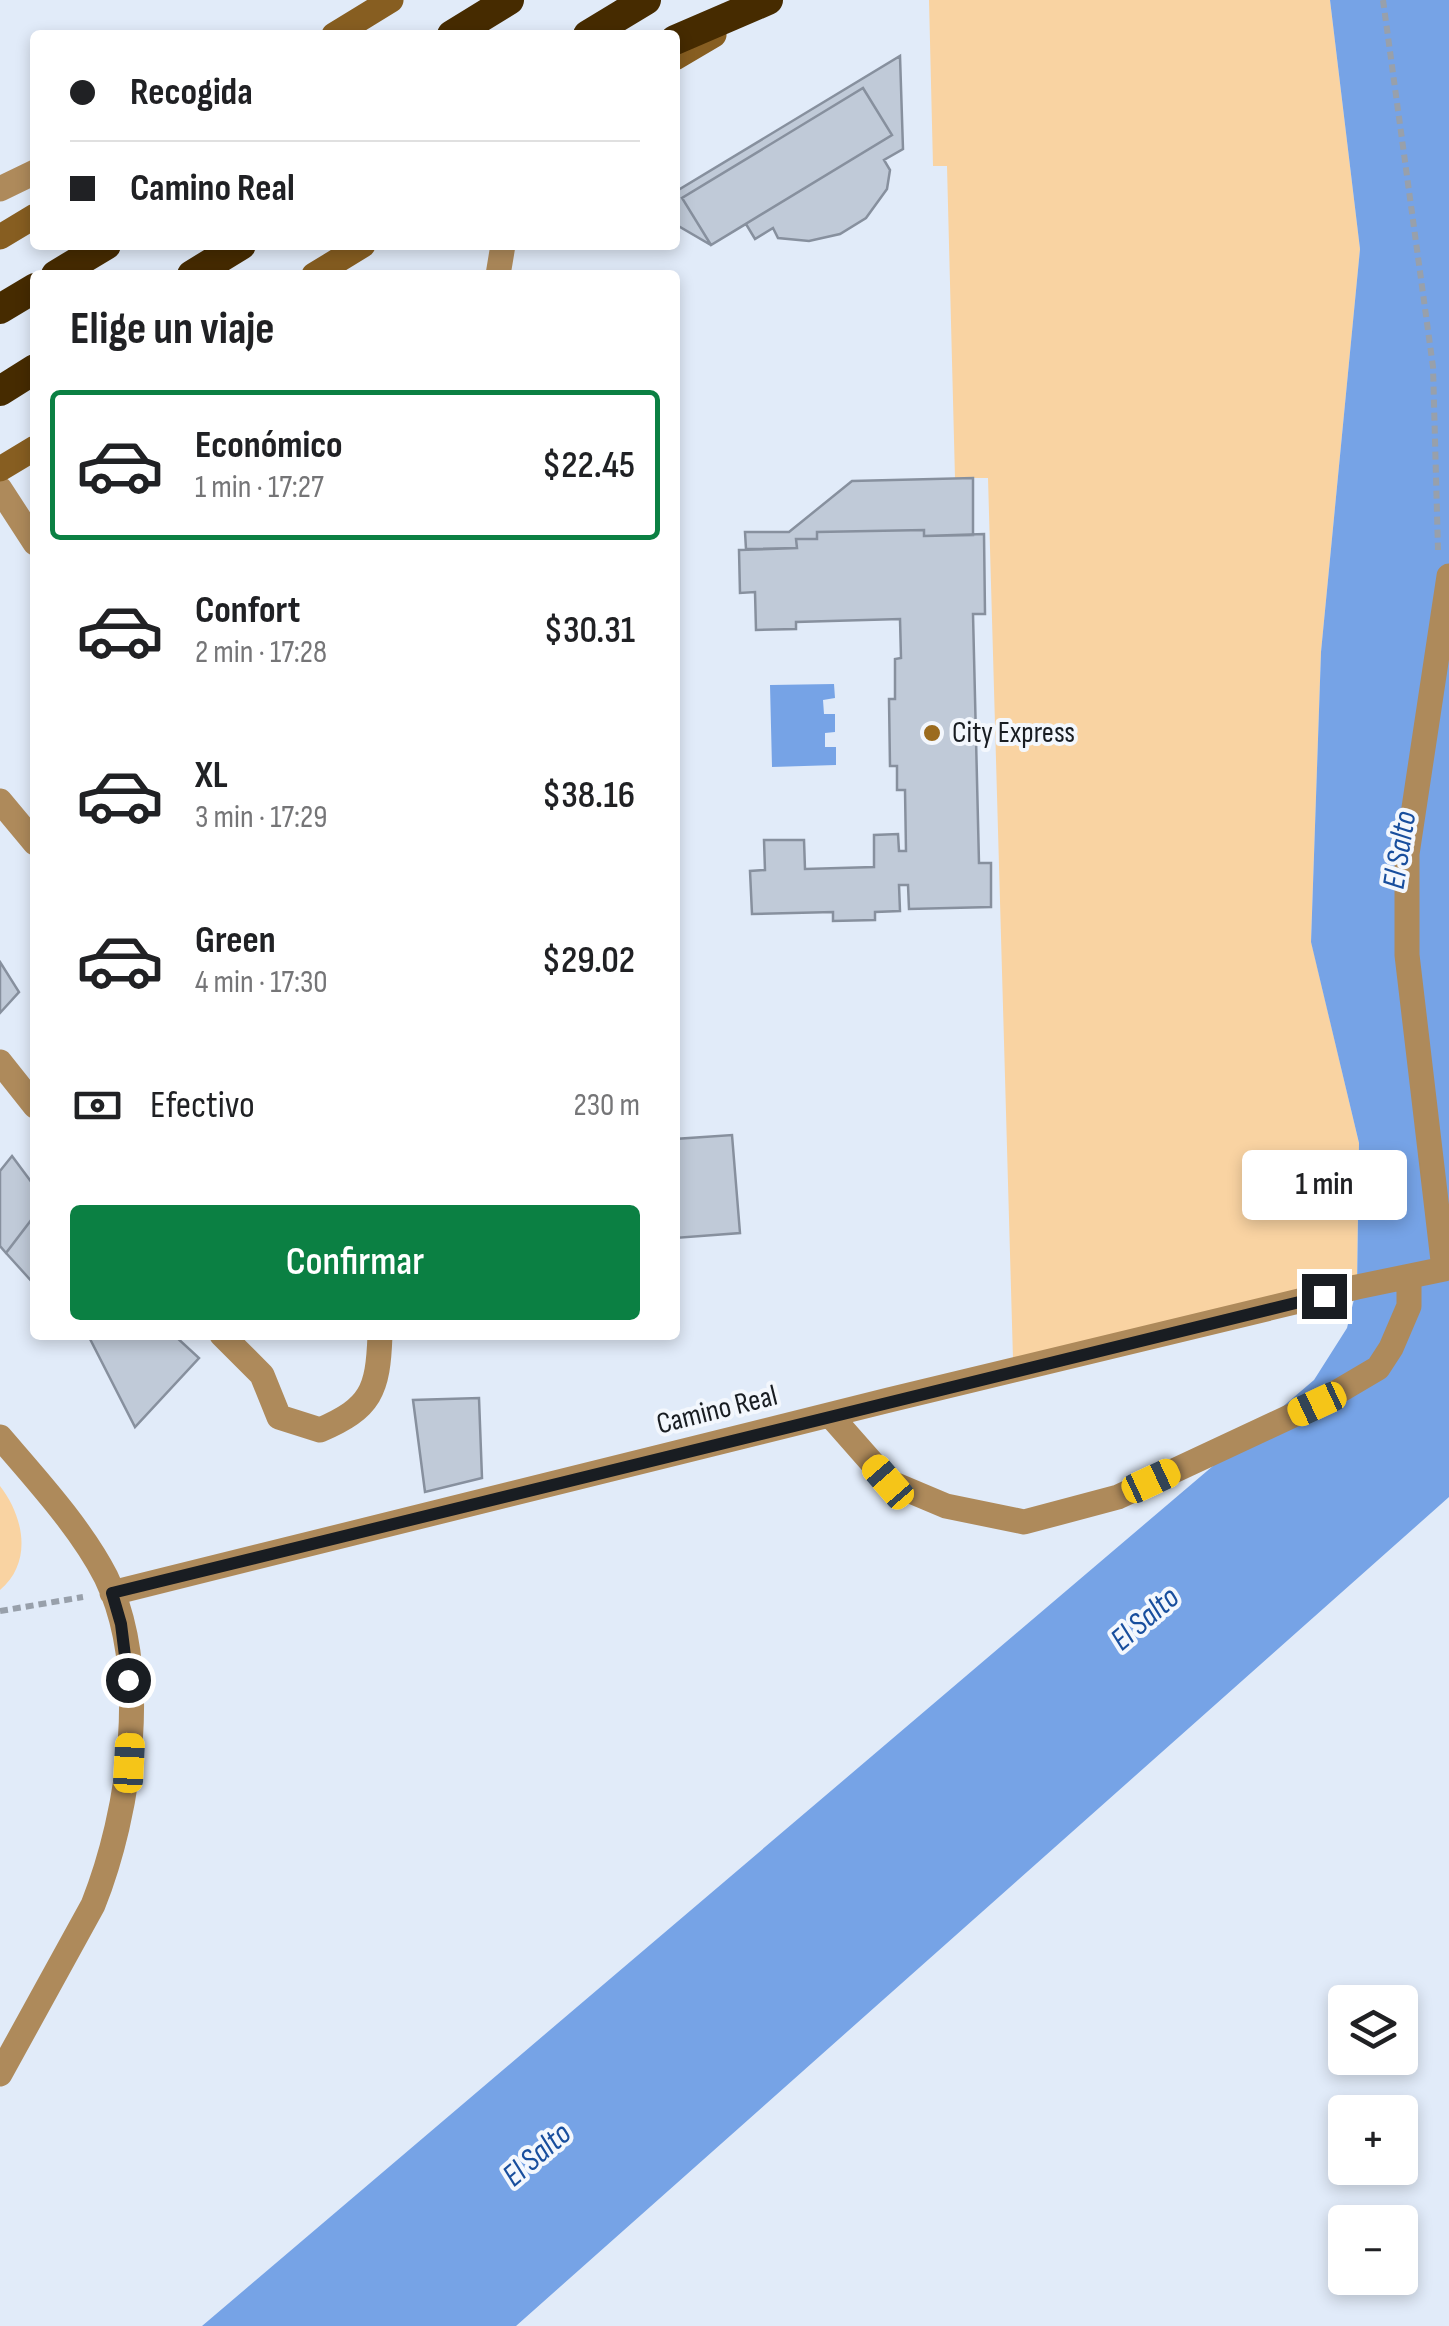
<!DOCTYPE html>
<html lang="es">
<meta charset="utf-8">
<style>
:root{--surface:#fff;--page:#f2f2f2;--text:#202124;--muted:#757577;--line:#e0e0e0;--accent:#0b8043}
body{margin:0;font-family:"Sofia Sans Condensed",sans-serif;background:var(--page);color:var(--text);height:100vh;display:flex;flex-direction:column;font-size:38px;white-space:nowrap}
*{box-sizing:border-box;margin:0}
p{font-size:32px;color:var(--muted)}
.icon{flex:none;width:55px;height:55px;fill:none;stroke:currentColor;stroke-width:2;stroke-linecap:round;stroke-linejoin:round}
.map{position:relative;flex:1;overflow:hidden}
.panel{position:absolute;left:30px;top:270px;width:650px;height:1070px;display:flex;flex-direction:column;background:var(--surface);border-radius:10px;box-shadow:0 5px 15px #0003}
.panel>*{flex:none}
.top-card{position:absolute;left:30px;top:30px;width:650px;height:220px;border-radius:10px;box-shadow:0 5px 15px #0003;display:grid;align-content:center;height:220px;padding:0 40px;background:var(--surface)}
.fabs{position:absolute;left:1328px;top:1985px;display:grid;gap:20px}
.fabs a{display:grid;place-items:center;width:90px;height:90px;border-radius:10px;background:var(--surface);box-shadow:0 5px 15px #0003;font-size:50px}
.end{position:absolute;width:45px;height:45px;margin:-22px;border:12px solid #191d22;background:#fff;box-shadow:0 0 0 5px #fff}
.from{border-radius:50%}
.bubble{position:absolute;height:70px;border-radius:10px;background:var(--surface);box-shadow:0 5px 15px #0003;font-size:32px;font-weight:600;line-height:70px;text-align:center}
.car{position:absolute;width:30px;height:60px;margin:-30px -15px;border-radius:12px;box-shadow:0 0 8px 2px #0007;background:linear-gradient(#f5c518 24%,#345 0 40%,#f5c518 0 76%,#345 0 86%,#f5c518 0)}
.top-card b{display:flex;align-items:center;gap:35px;height:95px;font-size:38px}
.top-card b+b{border-top:2px solid var(--line)}
.top-card i{width:25px;height:25px;background:var(--text)}
ul{padding:0;list-style:none}
li{display:flex;align-items:center;gap:30px;height:150px;margin:0 20px 15px;padding:0 20px;border:5px solid transparent;border-radius:10px}
li div{flex:1}
li b{display:block;font-size:38px}
li em{font-style:normal;font-weight:600}
li.active{border-color:var(--accent)}
li>.icon{width:90px;height:90px;stroke-width:1.5}
h2{padding:0 40px;font-size:45px;line-height:120px}
.pay{display:flex;align-items:center;gap:25px;height:110px;padding:0 40px;font-size:38px}
.pay p{margin-inline-start:auto}
.primary-button{display:flex;gap:20px;margin-top:auto;padding:20px 40px}
.primary-button a{flex:1;height:115px;border-radius:10px;background:var(--accent);color:#fff;font-size:40px;font-weight:600;line-height:115px;text-align:center}
.map>svg:first-child{display:block}
.green{fill:#f9d3a2}
.water{fill:#76a3e6}
.building{fill:#c0cad8;stroke:#87909e;stroke-width:2.5}
.lines{fill:none;stroke-linecap:round;stroke-linejoin:round}
.path{stroke:#98a0ab;stroke-width:6;stroke-dasharray:8 5;stroke-linecap:butt}
.street{stroke:#ae8a5b;stroke-width:25}
.secondary{stroke:#875e21;stroke-width:25}
.highway{stroke:#462b00;stroke-width:30}
.route{stroke:#191d22;stroke-width:12}
.poi-dot{fill:#9b6b1e;stroke:#f3f7fd;stroke-width:4}
.labels{text-anchor:middle;dominant-baseline:central;stroke-width:8;stroke-linejoin:round;paint-order:stroke}
.poi-label{font-size:30px;fill:#191d22;stroke:#f3f7fd;text-anchor:start}
.street-label{font-size:30px;fill:#191d22;stroke:#f3f7fd}
.water-label{font-size:32px;font-style:italic;fill:#184e9d;stroke:#f3f7fd}
</style>
<div class="map">
<svg width="1449" height="2326" viewBox="0 0 1449 2326">
<rect width="100%" height="100%" fill="#e1ebf9"/>
<path class="green" d="M929 0H1330L1360 249 1321 652 1311 941 1359 1143 1357 1281 1013 1359 988 478H955L947 166H933Z
M0 1486C24 1517 33 1562 0 1590Z"/>
<path class="water" d="M1330 0H1449V1497L516 2326H202L1314 1380 1347 1328 1357 1287 1359 1143 1311 942 1321 652 1360 249Z
M834 684 835 698 823 700 824 714H835V732L825 733V747H836V765L772 767 770 685Z"/>
<path class="building" d="M900 56 903 149 884 160 890 170 887 189 866 218 840 234 809 241 778 238 773 228 755 239 746 224 711 245 675 224V192Z
M863 88 892 135 711 245 682 198Z
M973 478V535L924 536V530L817 532V539H796L797 548 746 549 745 532H789L852 481Z
M924 530V536L984 534 985 614H973L979 863H991V907L909 909 908 885H899L900 911 875 912V920L833 921V912L752 914 750 871 765 870 764 840H804L805 869 874 867V835L898 834 899 851H906L905 790H897V766H890L889 699H895V659L901 658 900 619 796 622V629L756 630 755 592 740 593 739 550 797 548 796 539H817V532Z
M0 962 19 992 0 1013Z
M732 1135 740 1233 675 1238V1139Z
M12 1156 35 1187V1215L6 1253 0 1246V1171Z
M35 1215V1285L6 1253Z
M88 1335H174L199 1358 135 1427Z
M479 1398 482 1478 425 1492 413 1400Z"/>
<g class="lines">
<path class="path" d="M1383 0 1433 367 1438 550
M0 1611 83 1597"/>
<path class="street" d="M0 189 35 172
M498 275 503 245
M0 489 35 543
M0 801 35 843
M0 1062 35 1106
M1444 1269 1407 955V854L1449 576
M222 1335 262 1375 279 1417 320 1430C371 1408 378 1391 380 1335
M830 1415 889 1482 946 1506 1024 1522 1118 1497 1317 1404 1378 1368 1391 1348 1409 1306V1277
M0 1437C36 1479 81 1528 106 1577 151 1670 130 1812 93 1905L0 2074
M112 1593 889 1400 1357 1287 1449 1268"/>
<path class="secondary" d="M334 35 391 0
M675 58 714 35
M0 237 35 216
M314 275 363 245
M0 469 35 448"/>
<path class="highway" d="M452 35 509 0
M588 35 646 0
M675 40 768 0
M56 275 106 245
M192 275 241 245
M0 309 35 288
M0 391 35 369"/>
</g>
<g class="lines">
<path class="route" d="M128 1680 121 1624 112 1593 1324 1296"/>
</g>
<circle class="poi-dot" cx="932" cy="733" r="10"/>
<g class="labels">
<g class="poi-label">
<text x="952" y="733">City Express</text>
</g>
<g class="street-label">
<text transform="translate(717 1410) rotate(-14)">Camino Real</text>
</g>
<g class="water-label">
<text transform="translate(1400 850) rotate(-81)">El Salto</text>
<text transform="translate(1145 1619) rotate(-41)">El Salto</text>
<text transform="translate(537 2155) rotate(-41)">El Salto</text>
</g>
</g>
</svg>
<div class="fabs">
<a><svg class="icon" aria-label="layers" viewBox="0 0 24 24"><path d="M12 4l9 5-9 5-9-5zM3 14l9 5 9-5"/></svg></a>
<a>+</a>
<a>−</a>
</div>
<i class="end from" style="left:128px;top:1680px"></i>
<i class="end" style="left:1324px;top:1296px"></i>
<div class="bubble" style="left:1242px;top:1150px;width:165px">1 min</div>
<i class="car" style="left:1317px;top:1404px;rotate:245deg"></i>
<i class="car" style="left:1151px;top:1481px;rotate:65deg"></i>
<i class="car" style="left:888px;top:1482px;rotate:319deg"></i>
<i class="car" style="left:129px;top:1763px;rotate:3deg"></i>
<div class="top-card">
<b><i class="from"></i>Recogida</b>
<b><i></i>Camino Real</b>
</div>
<section class="panel">
<h2>Elige un viaje</h2>
<ul>
<li class="active"><svg class="icon" aria-label="car" viewBox="0 0 24 24"><path d="M5 17H2v-5l4-1 3-4h7l3 4 3 1v5h-3M9 17h6M6 11h13"/><circle cx="7" cy="17" r="2"/><circle cx="17" cy="17" r="2"/></svg><div><b>Económico</b><p>1 min · 17:27</p></div><em>$22.45</em></li>
<li><svg class="icon" aria-label="car" viewBox="0 0 24 24"><path d="M5 17H2v-5l4-1 3-4h7l3 4 3 1v5h-3M9 17h6M6 11h13"/><circle cx="7" cy="17" r="2"/><circle cx="17" cy="17" r="2"/></svg><div><b>Confort</b><p>2 min · 17:28</p></div><em>$30.31</em></li>
<li><svg class="icon" aria-label="car" viewBox="0 0 24 24"><path d="M5 17H2v-5l4-1 3-4h7l3 4 3 1v5h-3M9 17h6M6 11h13"/><circle cx="7" cy="17" r="2"/><circle cx="17" cy="17" r="2"/></svg><div><b>XL</b><p>3 min · 17:29</p></div><em>$38.16</em></li>
<li><svg class="icon" aria-label="car" viewBox="0 0 24 24"><path d="M5 17H2v-5l4-1 3-4h7l3 4 3 1v5h-3M9 17h6M6 11h13"/><circle cx="7" cy="17" r="2"/><circle cx="17" cy="17" r="2"/></svg><div><b>Green</b><p>4 min · 17:30</p></div><em>$29.02</em></li>
</ul>
<div class="pay"><svg class="icon" aria-label="cash" viewBox="0 0 24 24"><path d="M3 7h18v10H3z"/><circle cx="12" cy="12" r="2"/></svg>Efectivo<p>230 m</p></div>
<div class="primary-button"><a>Confirmar</a></div>
</section>
</div>
